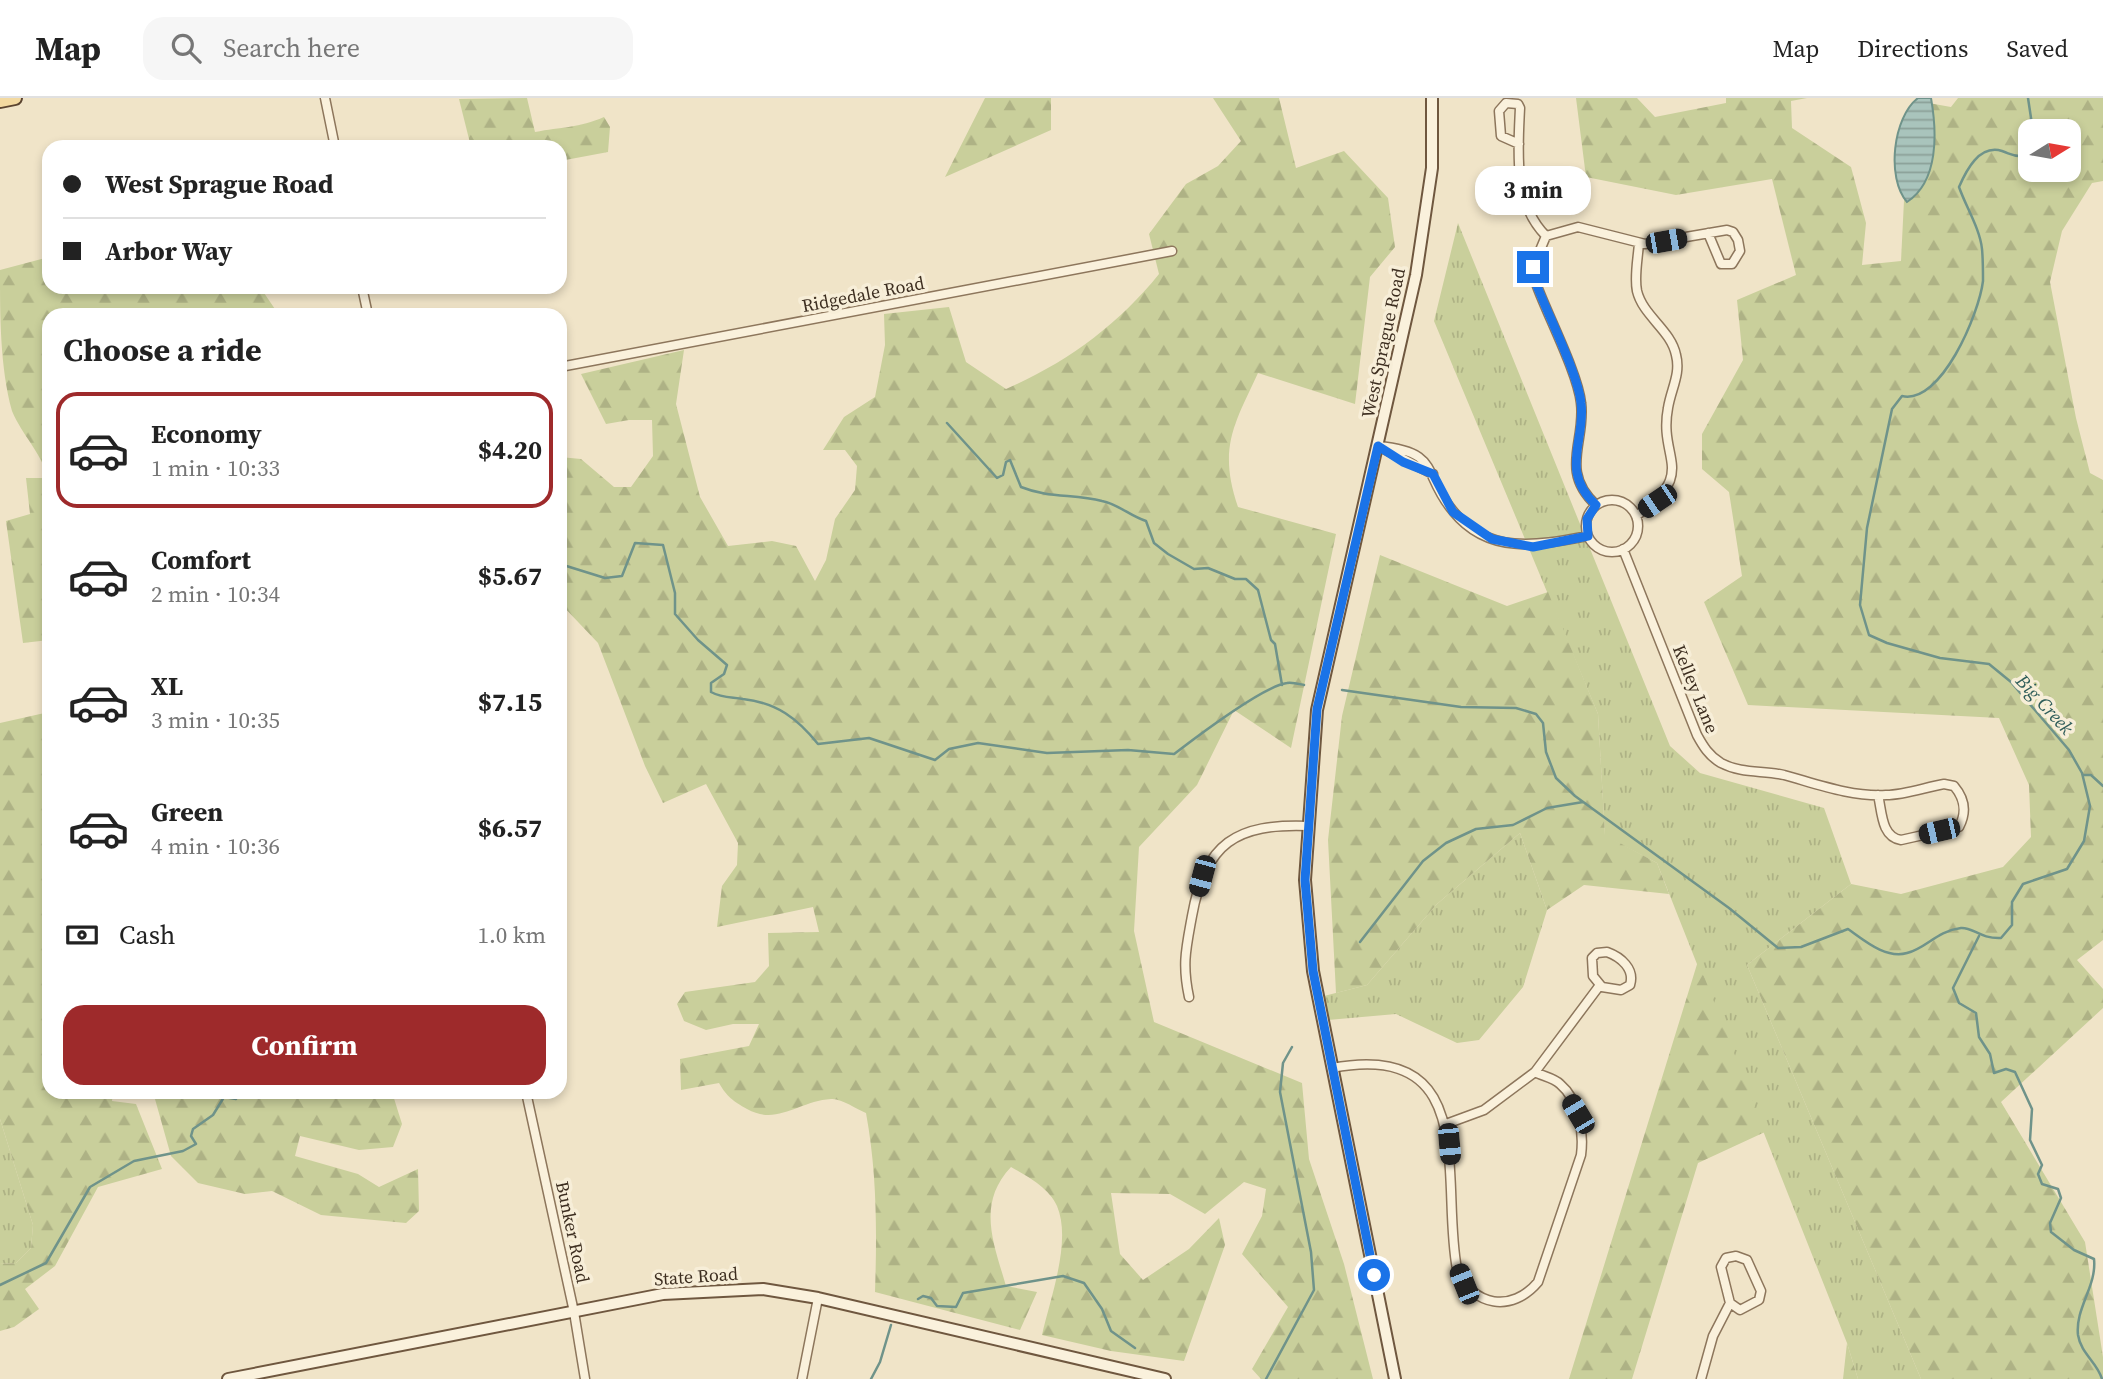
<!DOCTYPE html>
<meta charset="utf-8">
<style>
:root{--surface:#fff;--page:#f6f6f6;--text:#222;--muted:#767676;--line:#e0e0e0;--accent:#9e2a2b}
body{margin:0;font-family:"Source Serif 4",serif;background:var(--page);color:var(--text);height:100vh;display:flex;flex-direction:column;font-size:26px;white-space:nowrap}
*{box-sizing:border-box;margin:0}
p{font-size:23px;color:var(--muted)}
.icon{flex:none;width:38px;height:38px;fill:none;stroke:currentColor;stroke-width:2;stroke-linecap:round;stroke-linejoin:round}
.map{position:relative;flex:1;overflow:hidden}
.side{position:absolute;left:42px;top:210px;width:525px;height:791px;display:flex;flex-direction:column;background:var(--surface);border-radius:21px;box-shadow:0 4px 10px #0003}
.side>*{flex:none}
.guide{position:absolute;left:42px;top:42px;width:525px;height:154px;border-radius:21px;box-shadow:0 4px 10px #0003;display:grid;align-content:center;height:154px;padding:0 21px;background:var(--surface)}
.needle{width:46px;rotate:79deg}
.buttons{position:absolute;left:2018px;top:21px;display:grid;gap:14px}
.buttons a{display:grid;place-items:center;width:63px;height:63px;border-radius:14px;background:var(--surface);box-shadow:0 4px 10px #0003;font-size:35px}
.end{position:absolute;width:32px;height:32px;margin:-16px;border:9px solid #1a73e8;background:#fff;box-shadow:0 0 0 4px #fff}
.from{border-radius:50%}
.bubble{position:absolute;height:49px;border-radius:21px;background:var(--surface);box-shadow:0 4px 10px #0003;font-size:23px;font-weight:700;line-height:49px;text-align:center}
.car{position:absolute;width:21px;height:42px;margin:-21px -10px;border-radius:9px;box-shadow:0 0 5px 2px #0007;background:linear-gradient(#222 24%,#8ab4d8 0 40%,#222 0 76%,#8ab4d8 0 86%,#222 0)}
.guide b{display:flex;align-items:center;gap:24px;height:66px;font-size:26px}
.guide b+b{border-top:2px solid var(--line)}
.guide i{width:18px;height:18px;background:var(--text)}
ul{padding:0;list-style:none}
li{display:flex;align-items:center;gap:21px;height:116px;margin:0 14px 10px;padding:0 7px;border:4px solid transparent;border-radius:21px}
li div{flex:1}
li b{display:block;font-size:26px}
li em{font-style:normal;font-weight:700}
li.on{border-color:var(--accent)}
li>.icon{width:63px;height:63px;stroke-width:1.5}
h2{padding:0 21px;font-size:32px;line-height:84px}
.pay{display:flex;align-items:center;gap:18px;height:77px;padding:0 21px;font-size:26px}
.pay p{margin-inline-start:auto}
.button{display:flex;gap:14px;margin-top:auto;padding:14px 21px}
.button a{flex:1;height:80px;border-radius:21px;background:var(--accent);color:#fff;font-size:28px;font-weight:700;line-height:80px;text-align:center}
header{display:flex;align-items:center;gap:42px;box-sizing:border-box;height:98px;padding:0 35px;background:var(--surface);border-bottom:2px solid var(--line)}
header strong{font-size:33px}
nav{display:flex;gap:38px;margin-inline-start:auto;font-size:24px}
.search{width:490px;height:63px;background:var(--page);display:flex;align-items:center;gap:18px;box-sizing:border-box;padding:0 24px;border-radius:21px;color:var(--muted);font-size:26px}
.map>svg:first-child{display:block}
.grass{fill:url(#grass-tufts)}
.forest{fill:url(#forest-firs);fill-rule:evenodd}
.water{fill:url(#water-rules);stroke:#6f938a;stroke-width:2}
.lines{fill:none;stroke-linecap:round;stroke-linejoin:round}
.stream{stroke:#6f938a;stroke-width:2.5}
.street-casing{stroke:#8d765c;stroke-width:11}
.secondary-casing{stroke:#6f573f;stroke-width:14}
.primary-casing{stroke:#5b4430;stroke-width:16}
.street{stroke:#faf1dc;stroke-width:8}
.secondary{stroke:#faf1dc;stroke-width:10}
.primary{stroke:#f3d9a0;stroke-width:12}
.route{stroke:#1a73e8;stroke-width:9}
.labels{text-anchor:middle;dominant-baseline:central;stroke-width:7;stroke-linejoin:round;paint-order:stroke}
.street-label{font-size:18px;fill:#3d2e20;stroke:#f7eed8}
.water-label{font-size:19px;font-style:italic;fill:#2f5d5a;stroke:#f7eed8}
</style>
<header>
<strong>Map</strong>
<div class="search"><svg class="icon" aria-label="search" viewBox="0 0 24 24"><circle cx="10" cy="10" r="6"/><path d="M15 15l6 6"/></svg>Search here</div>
<nav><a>Map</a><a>Directions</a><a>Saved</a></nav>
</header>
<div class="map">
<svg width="2103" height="1281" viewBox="0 0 2103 1281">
<defs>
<pattern id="grass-tufts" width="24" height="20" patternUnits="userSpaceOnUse" patternTransform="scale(1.75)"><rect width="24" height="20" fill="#c9cf9b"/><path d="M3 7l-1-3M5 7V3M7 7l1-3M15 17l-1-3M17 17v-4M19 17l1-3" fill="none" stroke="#aeb285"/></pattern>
<pattern id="forest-firs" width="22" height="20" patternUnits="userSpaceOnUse" patternTransform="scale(1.75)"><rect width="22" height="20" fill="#c9cf9b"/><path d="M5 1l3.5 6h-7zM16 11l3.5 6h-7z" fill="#aeb285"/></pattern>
<pattern id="water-rules" width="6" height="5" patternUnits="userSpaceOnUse" patternTransform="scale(1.75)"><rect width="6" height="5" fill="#a9c4bc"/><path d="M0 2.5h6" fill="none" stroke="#8ba098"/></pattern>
</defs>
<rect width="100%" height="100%" fill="#f0e4c8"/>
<path class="grass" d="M1458 125 1670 648 1700 675 1824 710 1851 786 1747 867 1921 1281H1858L1847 1245 1657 765 1605 738 1598 616 1434 223Z
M1520 735 1547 812 1523 889 1479 942 1457 945 1396 916 1328 922 1324 898 1367 887 1437 806Z
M0 1021 33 1127 31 1150 16 1165 0 1166Z"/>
<path class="forest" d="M527 0 535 34C561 29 579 30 604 19L610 29 608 54 560 63V49H471L459 1Z
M985 0H1051V32L945 79Z
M1213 0H1279L1296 70 1344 53 1388 100 1395 149 1370 179 1355 306 1258 275C1234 327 1218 350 1238 409L1336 436 1291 650 1234 612 1197 687 1139 749 1134 833 1154 924 1302 985 1309 1061 1344 1166 1373 1281H1261L1252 1271 1288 1209 1242 1156 1262 1118 1266 1091 1244 1084 1205 1116 1170 1096 1111 1095 1120 1156 1143 1182 1189 1151 1219 1120 1225 1147 1184 1263 1111 1253 1042 1237C1050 1201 1072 1143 1057 1108 1049 1090 1027 1078 1011 1069 976 1106 994 1146 1006 1188L1037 1194 1020 1232 875 1194C877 1133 877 1075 866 1015 856 1011 841 1000 831 1001 799 1003 777 1028 747 1011 733 1003 727 999 719 985L681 992 680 961 749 948 759 926H733L706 932 684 923 677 906 685 894 755 884 769 868 768 835 819 834 813 809 717 829 722 788 737 767 738 745 706 686 663 705 645 668 598 545 560 505V359L581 361 614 389H631L653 358 652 322H629L606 326 581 276 684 252 676 306 700 399 728 448 772 443 796 448 815 483 826 462 835 421 855 392 857 368 845 352H823L844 319 875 299 885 247 884 216 949 209 966 264 1006 291C1066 265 1118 227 1159 176L1149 136 1186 86 1218 68 1241 43Z
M1576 0H1637L1655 19 1726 5V0H1807L1791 3 1792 30 1851 69 1866 125 1862 167 1901 163 1908 22 1923 4 1951 9 1958 0H2103V83L2092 85 2062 133 2050 184 2076 320 2090 375 2103 382V842L2077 862 2103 891V910L2001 1004 2085 1144 2103 1259V1281H1921L1747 867 1851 786 1901 796 2003 769 2031 739 2029 687 1999 620 1748 607 1704 504 1742 478 1729 394 1702 371V336L1743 262 1737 202 1796 177 1772 81 1676 97 1586 79ZM2030 33H2068V72H2030Z
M49 159V189H260L279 217H49V542L23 545 6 423 30 416 26 380H48C41 354 22 337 12 313 0 269 0 218 0 172Z
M1380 457 1507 508 1548 494 1598 616 1605 737 1657 765 1669 796 1584 787 1547 812 1520 735 1437 806 1367 887 1336 895 1328 742 1342 618Z
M49 614V994H113L112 1003 136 1006 162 1071 98 1089 55 1168 25 1191 39 1211 14 1229 0 1233V1166L16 1165 31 1150 33 1127 0 1021V625Z
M1698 863 1765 1034 1698 1065 1632 1281H1569Z
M153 994H262V998L287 994H392L402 1026 393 1049 359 1052 300 1038 295 1058 358 1076 379 1089 418 1071 419 1113 406 1125 321 1117 272 1093 245 1096 198 1085 171 1058Z
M1847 1245 1858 1281H1843Z"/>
<path class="water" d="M1918 0H1931C1937 34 1939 83 1907 104 1886 80 1893 19 1918 0Z"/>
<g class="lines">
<path class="stream" d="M2028 0 2033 33
M947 325 997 380 1003 377 1006 364 1010 362 1021 389C1048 400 1074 396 1102 403 1118 406 1130 418 1146 423L1154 445 1168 456 1194 471 1208 470 1235 481H1246L1258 492 1271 542 1275 546 1282 587
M560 466 605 480 622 478 635 445 663 447 675 495V516L698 542 727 567 724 576 711 585V594C722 600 731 599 743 601 777 605 797 620 818 646L869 640 935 662 949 651 978 645 1047 655 1128 652 1174 656C1195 640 1263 588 1287 585 1292 584 1299 586 1304 587
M1342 592 1461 609 1516 610 1536 616 1543 625 1546 654 1556 680 1575 698 1729 810 1778 850 1801 849 1848 831C1864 842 1885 861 1907 855 1927 850 1936 833 1961 830 1973 829 1980 841 2001 840L2012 827V804L2023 786 2067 771 2084 743 2090 708 2082 675 2069 652 2011 584 1989 566 1940 560 1887 545 1869 537 1860 507 1867 430 1892 311 1902 298C1941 307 1979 216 1983 183 1983 173 1983 161 1982 151 1980 131 1966 109 1959 89 1966 73 1979 46 2002 53 2011 56 2014 59 2024 58L2030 51
M2083 677H2091L2103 688
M1979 838 1953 890 1959 905 1976 915 1979 939 1990 956 1994 975 2006 971 2015 974 2032 1011 2030 1042 2042 1067 2038 1076 2042 1086 2058 1091 2061 1100 2050 1125 2051 1134 2074 1152 2094 1161C2097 1188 2075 1210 2078 1237 2081 1256 2097 1264 2102 1281
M1360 844 1423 763 1446 745 1476 731 1513 727 1547 710 1583 704
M0 1187 46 1165 90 1089 134 1063 183 1053 196 1046 191 1038 193 1031 213 1017 224 999 236 1001 239 994
M918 1201 923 1198 931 1200 937 1208 956 1209 963 1195 1063 1178 1084 1185 1102 1211 1111 1233 1135 1250
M871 1281 880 1264 891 1227
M1266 1281 1314 1192 1311 1154 1280 994 1283 965 1292 949"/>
<g class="street-casing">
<path id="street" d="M325 0 335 49
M1519 46 1501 38 1499 13 1506 5 1518 6 1520 10C1518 54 1513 105 1546 138
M362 189 368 217
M560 269 1172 153
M1378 348C1442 354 1421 375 1453 413 1489 458 1540 447 1588 438
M1380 349 1433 376
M1586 428a26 26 0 1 1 52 0a26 26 0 1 1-52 0Z
M1596 407C1559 373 1586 343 1581 305 1578 276 1548 218 1537 188L1533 169 1546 138 1578 129 1645 146 1727 132 1733 134 1738 142 1740 153 1732 166H1721L1708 135
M1636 418C1699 374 1658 362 1668 310 1671 291 1681 276 1676 257 1671 232 1643 218 1637 193 1634 179 1638 160 1639 145
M1623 451 1697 637C1703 648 1709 658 1721 665 1742 676 1762 672 1784 677 1817 686 1851 699 1886 697 1905 697 1926 689 1944 686L1954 688C1965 701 1967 714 1959 729L1901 742C1881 739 1882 713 1878 697
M1607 854C1621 859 1635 871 1630 887L1621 892 1602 889 1593 878 1592 860 1597 855Z
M1189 899C1182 866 1186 851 1192 818 1205 745 1236 725 1309 728
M1332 970C1481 942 1440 1082 1457 1171 1473 1209 1512 1215 1538 1184L1581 1057C1584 1034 1579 1002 1560 986 1554 980 1542 978 1535 974
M526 994 574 1214 585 1281
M1446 1026 1484 1012 1535 974 1600 887
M1736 1158 1747 1162 1761 1193 1759 1202 1740 1212 1730 1205 1721 1169 1726 1160Z
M802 1281 818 1200
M1701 1281 1713 1238 1730 1205"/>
</g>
<g class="secondary-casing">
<path id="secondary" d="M228 1281 663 1196 763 1191 818 1200 1165 1281
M1395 1281 1313 873 1305 782 1317 612 1416 177 1432 70V0"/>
</g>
<g class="primary-casing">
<path id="primary" d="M0 3 15 0"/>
</g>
<use href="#street" class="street"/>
<use href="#secondary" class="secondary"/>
<use href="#primary" class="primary"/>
</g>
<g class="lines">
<path class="route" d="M1374 1177 1313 873 1305 782 1317 611 1378 348 1403 364 1433 376 1453 414 1492 441 1533 449 1588 438 1587 421 1596 407C1559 373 1586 342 1581 305 1578 276 1548 217 1537 188L1533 169"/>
</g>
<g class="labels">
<g class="street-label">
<text transform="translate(863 196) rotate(-11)">Ridgedale Road</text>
<text transform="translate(1383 245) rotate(-78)">West Sprague Road</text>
<text transform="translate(1696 591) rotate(68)">Kelley Lane</text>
<text transform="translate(573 1134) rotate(78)">Bunker Road</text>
<text transform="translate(696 1178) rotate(-4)">State Road</text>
</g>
<g class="water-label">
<text transform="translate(2045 606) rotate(47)">Big Creek</text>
</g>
</g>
</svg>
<div class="buttons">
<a><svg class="needle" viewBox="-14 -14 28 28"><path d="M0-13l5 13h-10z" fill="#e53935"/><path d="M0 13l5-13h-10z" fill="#767676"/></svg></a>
</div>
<i class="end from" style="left:1374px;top:1177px"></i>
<i class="end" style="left:1533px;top:169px"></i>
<div class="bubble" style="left:1475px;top:68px;width:116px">3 min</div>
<i class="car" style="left:1666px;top:143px;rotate:80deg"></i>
<i class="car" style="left:1657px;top:403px;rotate:236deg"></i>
<i class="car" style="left:1939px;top:733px;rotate:257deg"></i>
<i class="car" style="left:1202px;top:778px;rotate:195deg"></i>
<i class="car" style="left:1578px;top:1016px;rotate:329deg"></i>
<i class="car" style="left:1449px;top:1046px;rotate:175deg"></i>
<i class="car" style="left:1464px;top:1186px;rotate:338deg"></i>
<div class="guide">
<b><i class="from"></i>West Sprague Road</b>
<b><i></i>Arbor Way</b>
</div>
<section class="side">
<h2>Choose a ride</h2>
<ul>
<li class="on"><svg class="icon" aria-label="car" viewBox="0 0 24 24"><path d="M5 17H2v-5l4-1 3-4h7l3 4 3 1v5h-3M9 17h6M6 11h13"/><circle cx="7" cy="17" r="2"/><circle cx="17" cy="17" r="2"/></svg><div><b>Economy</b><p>1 min · 10:33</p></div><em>$4.20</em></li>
<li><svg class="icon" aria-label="car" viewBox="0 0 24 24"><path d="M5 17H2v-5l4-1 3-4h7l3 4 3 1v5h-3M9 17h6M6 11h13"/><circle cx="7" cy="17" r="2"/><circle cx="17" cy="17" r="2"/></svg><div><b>Comfort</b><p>2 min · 10:34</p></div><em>$5.67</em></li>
<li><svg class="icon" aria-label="car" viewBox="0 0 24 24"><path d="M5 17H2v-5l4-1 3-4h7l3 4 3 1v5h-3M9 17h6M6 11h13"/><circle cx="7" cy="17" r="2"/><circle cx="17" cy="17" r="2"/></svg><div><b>XL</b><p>3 min · 10:35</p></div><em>$7.15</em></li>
<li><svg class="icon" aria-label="car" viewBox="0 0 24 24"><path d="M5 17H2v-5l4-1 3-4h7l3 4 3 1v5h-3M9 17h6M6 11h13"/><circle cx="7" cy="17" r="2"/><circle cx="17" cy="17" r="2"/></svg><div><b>Green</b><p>4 min · 10:36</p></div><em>$6.57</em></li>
</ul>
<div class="pay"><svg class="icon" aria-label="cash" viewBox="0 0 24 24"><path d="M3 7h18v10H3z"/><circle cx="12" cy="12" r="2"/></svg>Cash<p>1.0 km</p></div>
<div class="button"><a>Confirm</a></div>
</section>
</div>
